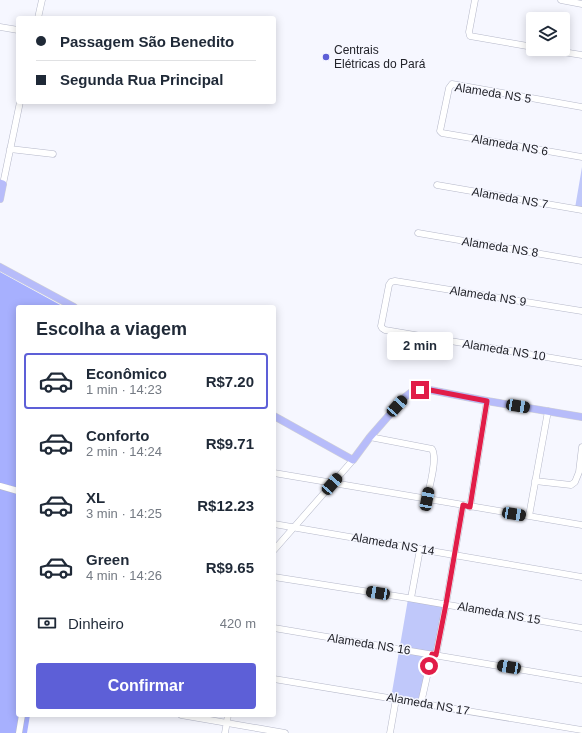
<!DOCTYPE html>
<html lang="pt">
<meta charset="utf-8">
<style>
:root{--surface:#fff;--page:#f2f2f3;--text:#1f2937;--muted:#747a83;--line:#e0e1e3;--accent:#5d5fd7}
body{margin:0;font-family:Arial,sans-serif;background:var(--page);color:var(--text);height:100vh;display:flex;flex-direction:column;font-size:15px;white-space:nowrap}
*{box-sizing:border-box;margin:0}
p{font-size:13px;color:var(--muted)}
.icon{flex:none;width:22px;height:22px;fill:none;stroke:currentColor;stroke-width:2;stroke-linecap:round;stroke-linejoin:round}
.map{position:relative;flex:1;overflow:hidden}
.sheet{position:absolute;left:16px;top:305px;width:260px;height:412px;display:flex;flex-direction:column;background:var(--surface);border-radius:4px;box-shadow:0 2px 10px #0003}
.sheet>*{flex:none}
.hud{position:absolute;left:16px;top:16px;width:260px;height:88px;border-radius:4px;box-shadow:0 2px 10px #0003;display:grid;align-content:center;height:88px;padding:0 20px;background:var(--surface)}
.tools{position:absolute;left:526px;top:12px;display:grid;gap:8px}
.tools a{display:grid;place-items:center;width:44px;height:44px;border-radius:4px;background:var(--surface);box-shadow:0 2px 10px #0003;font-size:20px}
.end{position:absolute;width:18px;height:18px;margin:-9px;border:5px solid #e11d48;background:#fff;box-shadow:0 0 0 2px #fff}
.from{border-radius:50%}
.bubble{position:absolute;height:28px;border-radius:4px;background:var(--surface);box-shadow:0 2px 10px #0003;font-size:13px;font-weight:600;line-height:28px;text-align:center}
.car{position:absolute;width:12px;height:24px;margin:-12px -6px;border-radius:5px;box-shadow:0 0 3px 1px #0007;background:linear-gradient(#222 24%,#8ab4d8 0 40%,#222 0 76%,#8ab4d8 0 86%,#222 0)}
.hud b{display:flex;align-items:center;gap:14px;height:38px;font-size:15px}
.hud b+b{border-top:1px solid var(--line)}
.hud i{width:10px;height:10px;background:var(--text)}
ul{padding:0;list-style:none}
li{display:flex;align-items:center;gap:12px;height:56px;margin:0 8px 6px;padding:0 12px;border:2px solid transparent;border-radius:4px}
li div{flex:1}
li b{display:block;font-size:15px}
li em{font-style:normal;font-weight:600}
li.selected{border-color:var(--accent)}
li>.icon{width:36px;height:36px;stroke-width:1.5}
h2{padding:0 20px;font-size:18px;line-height:48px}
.pay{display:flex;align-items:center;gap:10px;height:44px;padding:0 20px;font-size:15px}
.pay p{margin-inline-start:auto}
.cta{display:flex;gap:8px;margin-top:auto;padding:8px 20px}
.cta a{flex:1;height:46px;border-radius:4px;background:var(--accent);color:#fff;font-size:16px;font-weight:600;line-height:46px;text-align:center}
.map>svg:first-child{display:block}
.green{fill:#c0c8fa}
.forest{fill:#a7b0fe}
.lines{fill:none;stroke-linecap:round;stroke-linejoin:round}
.minor-casing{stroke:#b5b8c9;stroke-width:7}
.major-casing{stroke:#d3d3d4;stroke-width:8}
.minor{stroke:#fff;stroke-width:6}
.major{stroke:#b7bcfa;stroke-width:7}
.route{stroke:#e11d48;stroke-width:5}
.poi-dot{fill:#5d5fd7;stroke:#f6f7ff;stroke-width:1.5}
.labels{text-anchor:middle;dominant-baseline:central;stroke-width:3;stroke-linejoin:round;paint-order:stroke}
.poi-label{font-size:12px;fill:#22232a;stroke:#f6f7ff;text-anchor:start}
.street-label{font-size:12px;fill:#22232a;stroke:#f6f7ff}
</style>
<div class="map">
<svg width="582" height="733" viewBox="0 0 582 733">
<rect width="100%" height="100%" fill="#f6f7ff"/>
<path class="green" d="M582 167V209L575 208Z
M408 599 445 604 436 654 430 653 420 703 391 698Z"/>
<path class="forest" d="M0 272 64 307H18V715H30L27 733H0Z"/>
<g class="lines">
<g class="minor-casing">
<path id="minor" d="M475 0 469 32 470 36 533 47
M561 0 582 4
M38 18 42 0
M0 27 18 30
M544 49 582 55
M582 107 452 84 449 88 440 131 442 133 582 157
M10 149 53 154
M3 184 20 102
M437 185 582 210
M418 233 582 261
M582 311 395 281 391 282 389 285 381 326 382 328 385 330 582 363
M370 437 432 449C438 459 429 487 427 499
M274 473 582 525
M535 481 571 485 575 482 579 472 582 447
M0 486 18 491
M470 507 487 401
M529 516 548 411
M274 524 582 577
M274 550 353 460
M274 577 408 598 582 628
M411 598 420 549
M274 628 582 680
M436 655 446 604 463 505
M274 679 582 730
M421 703 432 654
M181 715 285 733
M19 733 22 715
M225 733 228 715
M390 733 396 699"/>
</g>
<g class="major-casing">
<path id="major" d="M0 183 3 184 0 199
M0 267 74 307
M274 416 353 460 370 437 405 397 413 391 420 389 430 390 487 401 582 417"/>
</g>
<use href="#minor" class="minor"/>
<use href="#major" class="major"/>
</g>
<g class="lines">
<path class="route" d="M420 390H430L487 401 470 507 463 505 446 604 436 655 432 654 429 666"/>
</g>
<circle class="poi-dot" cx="326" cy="57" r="4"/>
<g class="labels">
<g class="poi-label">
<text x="334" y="50">Centrais<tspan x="334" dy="14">Elétricas do Pará</tspan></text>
</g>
<g class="street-label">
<text transform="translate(493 93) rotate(9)">Alameda NS 5</text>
<text transform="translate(510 145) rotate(10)">Alameda NS 6</text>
<text transform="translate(510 198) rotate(10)">Alameda NS 7</text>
<text transform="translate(500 247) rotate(9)">Alameda NS 8</text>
<text transform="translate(488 296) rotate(9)">Alameda NS 9</text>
<text transform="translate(504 350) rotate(9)">Alameda NS 10</text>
<text transform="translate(393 544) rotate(10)">Alameda NS 14</text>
<text transform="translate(499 613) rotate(10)">Alameda NS 15</text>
<text transform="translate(369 644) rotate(9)">Alameda NS 16</text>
<text transform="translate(428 704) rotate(10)">Alameda NS 17</text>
</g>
</g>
</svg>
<div class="tools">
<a><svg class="icon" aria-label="layers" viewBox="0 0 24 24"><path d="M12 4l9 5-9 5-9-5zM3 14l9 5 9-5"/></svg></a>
</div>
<i class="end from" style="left:429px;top:666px"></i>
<i class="end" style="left:420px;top:390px"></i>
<div class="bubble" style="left:387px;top:332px;width:66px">2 min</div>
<i class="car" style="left:397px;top:406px;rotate:42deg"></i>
<i class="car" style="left:518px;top:406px;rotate:99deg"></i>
<i class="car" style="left:332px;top:484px;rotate:41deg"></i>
<i class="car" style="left:427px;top:499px;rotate:11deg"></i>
<i class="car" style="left:514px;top:514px;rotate:99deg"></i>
<i class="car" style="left:378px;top:593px;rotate:279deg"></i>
<i class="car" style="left:509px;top:667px;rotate:280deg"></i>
<div class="hud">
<b><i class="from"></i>Passagem São Benedito</b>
<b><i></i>Segunda Rua Principal</b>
</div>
<section class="sheet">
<h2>Escolha a viagem</h2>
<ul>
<li class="selected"><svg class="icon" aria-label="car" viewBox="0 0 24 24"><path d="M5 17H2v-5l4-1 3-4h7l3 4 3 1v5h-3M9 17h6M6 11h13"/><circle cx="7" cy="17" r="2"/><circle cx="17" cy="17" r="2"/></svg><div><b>Econômico</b><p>1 min · 14:23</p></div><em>R$7.20</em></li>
<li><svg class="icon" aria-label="car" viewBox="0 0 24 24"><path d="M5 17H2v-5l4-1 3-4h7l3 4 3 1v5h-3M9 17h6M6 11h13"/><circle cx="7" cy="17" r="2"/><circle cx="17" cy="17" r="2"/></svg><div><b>Conforto</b><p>2 min · 14:24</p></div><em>R$9.71</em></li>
<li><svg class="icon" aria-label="car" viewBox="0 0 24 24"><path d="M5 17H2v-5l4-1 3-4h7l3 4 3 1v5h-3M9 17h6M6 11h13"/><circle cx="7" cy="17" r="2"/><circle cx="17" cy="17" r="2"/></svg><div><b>XL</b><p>3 min · 14:25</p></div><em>R$12.23</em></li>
<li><svg class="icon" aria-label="car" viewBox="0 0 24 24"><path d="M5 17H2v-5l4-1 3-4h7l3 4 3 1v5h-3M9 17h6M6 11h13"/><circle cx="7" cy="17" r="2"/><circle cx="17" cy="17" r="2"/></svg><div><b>Green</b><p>4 min · 14:26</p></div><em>R$9.65</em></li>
</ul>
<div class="pay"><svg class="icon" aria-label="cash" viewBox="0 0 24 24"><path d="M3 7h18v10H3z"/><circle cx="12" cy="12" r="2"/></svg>Dinheiro<p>420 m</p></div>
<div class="cta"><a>Confirmar</a></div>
</section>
</div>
